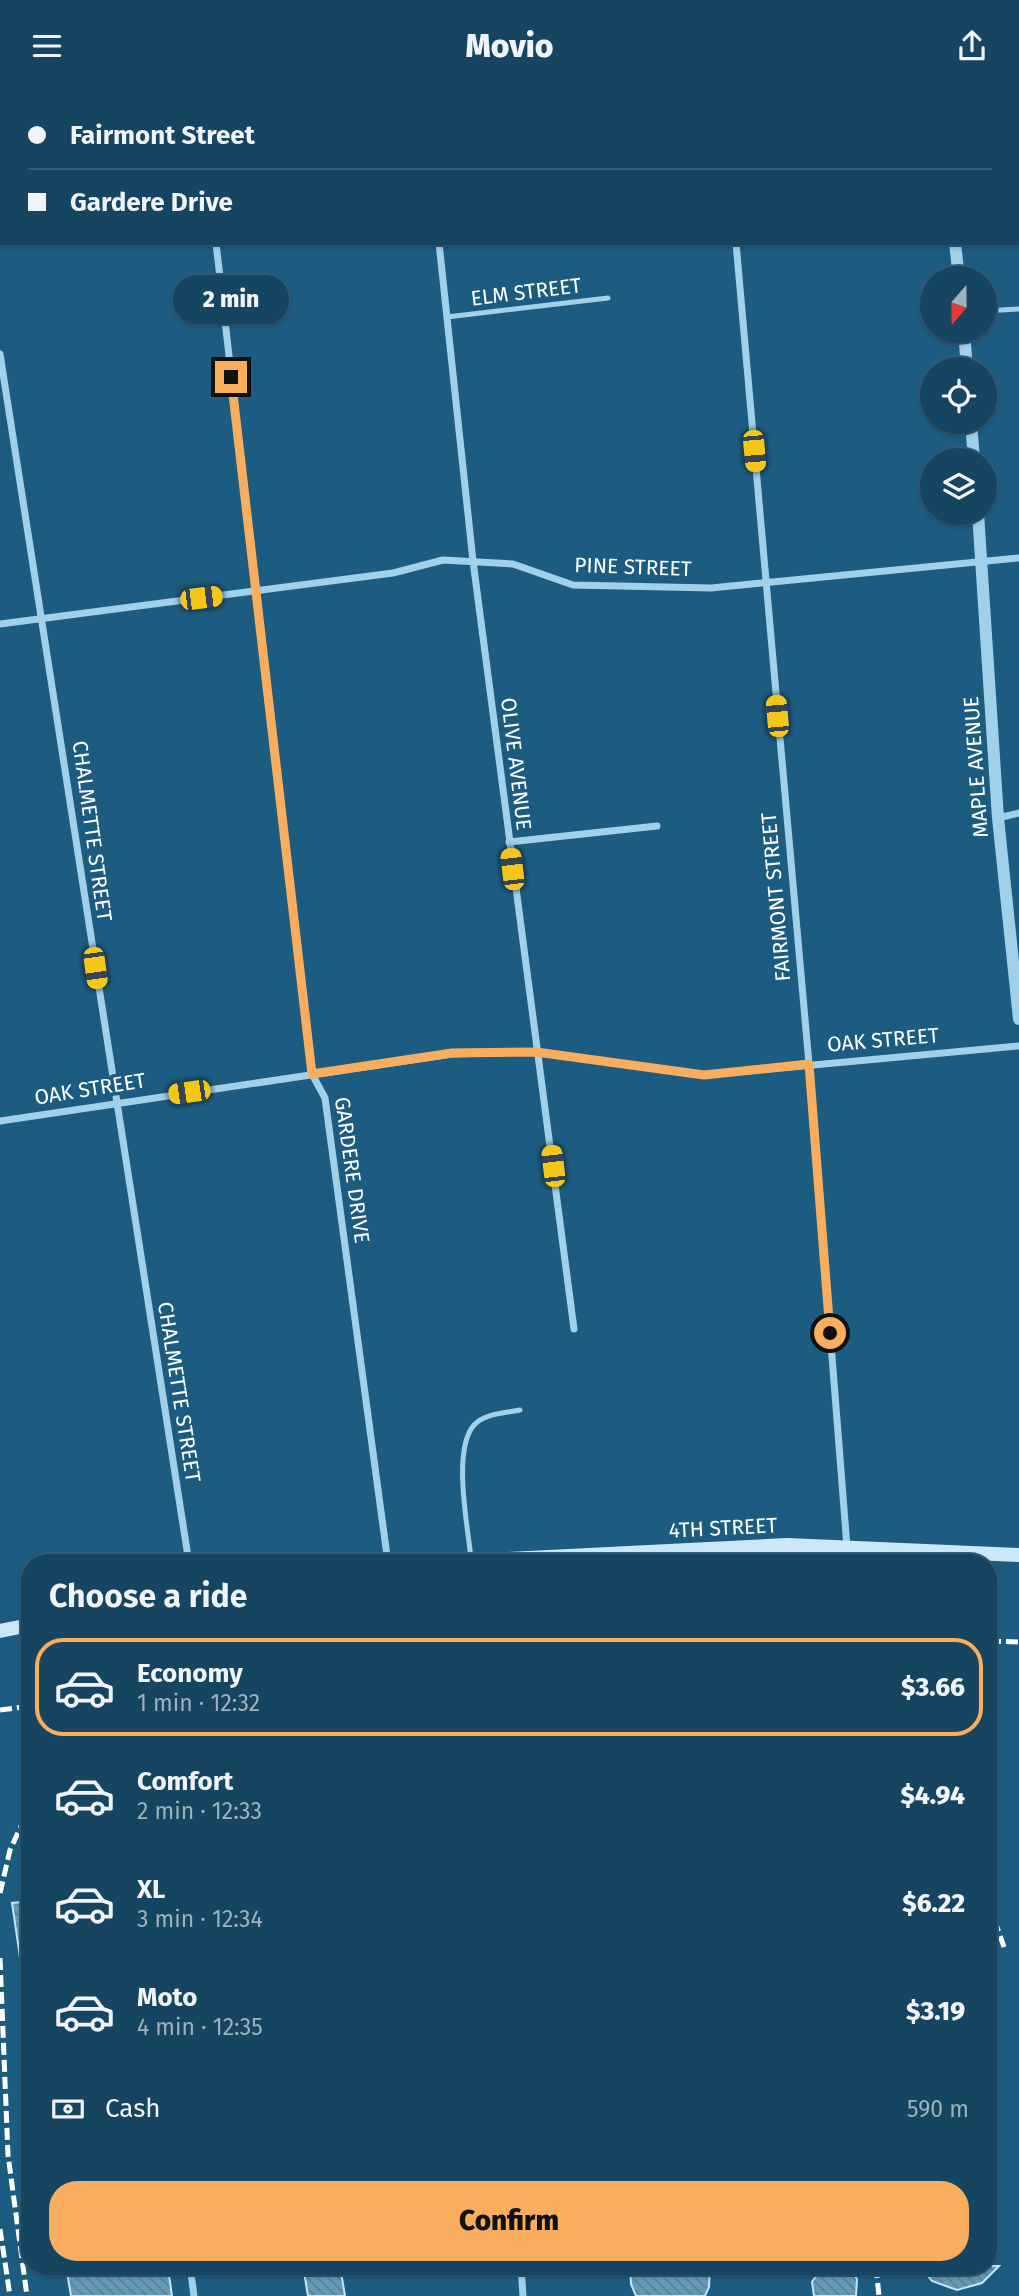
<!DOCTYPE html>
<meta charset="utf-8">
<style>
:root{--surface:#164561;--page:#1f4c67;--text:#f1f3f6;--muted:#9eb1bd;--line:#355d76;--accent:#f9ae5f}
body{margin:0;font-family:"Fira Sans",sans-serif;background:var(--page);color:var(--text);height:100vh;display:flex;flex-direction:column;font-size:26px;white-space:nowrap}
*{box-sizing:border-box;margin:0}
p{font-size:23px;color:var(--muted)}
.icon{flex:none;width:38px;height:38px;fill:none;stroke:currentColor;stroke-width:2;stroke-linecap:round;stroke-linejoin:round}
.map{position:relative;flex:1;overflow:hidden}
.side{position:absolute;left:21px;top:1463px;width:976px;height:721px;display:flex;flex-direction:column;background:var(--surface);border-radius:28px;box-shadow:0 2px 5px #0004,0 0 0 2px var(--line)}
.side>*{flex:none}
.hud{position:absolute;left:0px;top:0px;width:1020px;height:154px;box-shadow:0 2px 5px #0004,0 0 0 2px var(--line);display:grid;align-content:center;height:154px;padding:0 28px;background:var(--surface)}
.needle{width:46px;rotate:200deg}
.tools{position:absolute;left:920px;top:175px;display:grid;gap:14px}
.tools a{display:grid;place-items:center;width:77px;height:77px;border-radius:50%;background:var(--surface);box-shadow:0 2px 5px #0004,0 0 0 2px var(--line);font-size:35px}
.end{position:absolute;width:32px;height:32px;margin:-16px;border:9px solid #f9ae5f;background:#111;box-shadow:0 0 0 4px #111}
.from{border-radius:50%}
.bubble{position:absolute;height:49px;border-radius:24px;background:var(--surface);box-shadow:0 2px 5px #0004,0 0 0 2px var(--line);font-size:23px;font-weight:800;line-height:49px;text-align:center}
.car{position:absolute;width:21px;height:42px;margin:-21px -10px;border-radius:9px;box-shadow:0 0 5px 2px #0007;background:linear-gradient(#f5c518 24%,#345 0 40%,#f5c518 0 76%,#345 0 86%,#f5c518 0)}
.hud b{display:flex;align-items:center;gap:24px;height:66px;font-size:26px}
.hud b+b{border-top:2px solid var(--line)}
.hud i{width:18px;height:18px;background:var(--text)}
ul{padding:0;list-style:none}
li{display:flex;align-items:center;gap:21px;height:98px;margin:0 14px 10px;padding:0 14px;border:4px solid transparent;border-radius:28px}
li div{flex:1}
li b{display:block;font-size:26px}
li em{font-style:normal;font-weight:800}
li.current{border-color:var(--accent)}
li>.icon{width:63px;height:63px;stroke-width:1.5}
h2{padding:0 28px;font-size:32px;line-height:84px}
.pay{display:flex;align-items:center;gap:18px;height:77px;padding:0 28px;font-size:26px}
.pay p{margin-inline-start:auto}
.primary-button{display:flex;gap:14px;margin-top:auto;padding:14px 28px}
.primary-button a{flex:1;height:80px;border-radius:28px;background:var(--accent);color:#111;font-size:28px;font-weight:800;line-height:80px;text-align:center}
header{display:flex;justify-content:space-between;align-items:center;height:91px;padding:0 28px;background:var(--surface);font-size:32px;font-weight:800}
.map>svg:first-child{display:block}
.building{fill:url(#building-back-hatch);stroke:#c5e6f7;stroke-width:2}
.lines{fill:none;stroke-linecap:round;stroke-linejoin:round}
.service{stroke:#a1d0e9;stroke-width:5}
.minor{stroke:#a1d0e9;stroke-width:7}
.tertiary{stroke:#a1d0e9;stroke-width:12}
.secondary{stroke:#cce7f7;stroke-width:14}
.rail{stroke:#fff;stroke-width:5;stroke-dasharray:12 5;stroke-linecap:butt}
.route{stroke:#f9ae5f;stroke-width:9}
.labels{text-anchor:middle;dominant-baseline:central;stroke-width:7;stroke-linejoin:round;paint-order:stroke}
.street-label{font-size:21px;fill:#fff;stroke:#1d5c81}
</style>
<header><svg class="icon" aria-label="menu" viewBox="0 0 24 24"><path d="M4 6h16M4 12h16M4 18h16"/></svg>Movio<svg class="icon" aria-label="share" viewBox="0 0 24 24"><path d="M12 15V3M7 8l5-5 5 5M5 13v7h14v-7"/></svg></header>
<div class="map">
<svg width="1019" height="2205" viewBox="0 0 1019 2205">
<defs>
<pattern id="building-back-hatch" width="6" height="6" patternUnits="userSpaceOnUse" patternTransform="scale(1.75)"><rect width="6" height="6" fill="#639ab8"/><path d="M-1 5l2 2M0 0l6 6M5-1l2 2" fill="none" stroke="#5b7f92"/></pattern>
</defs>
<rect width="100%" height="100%" fill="#1d5c81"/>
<path class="building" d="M30 1810V1879L22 1880 12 1812Z
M66 2175 168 2177 172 2205H71Z
M303 2175H340L345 2205H308Z
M630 2175H710L709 2196 705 2205H636L631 2193Z
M823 2175H847L857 2188 856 2205H814L812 2191Z
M920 2175H999L982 2192 957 2199 932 2190Z"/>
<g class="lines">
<path class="service" d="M985 220 1019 218
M447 226 608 207
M471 1468C468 1436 452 1359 474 1334 485 1322 506 1322 520 1319"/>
<path class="minor" d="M199 0 200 2
M422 0V2
M723 0V2
M216 152 312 983 325 1007 388 1472
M439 152 473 470 574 1238
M736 152 809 973 847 1456
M0 263 189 1472
M0 533 393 482 443 469 513 473 573 494 711 497 1019 467
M998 727 1019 722
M509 751 657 735
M0 1030 452 963 535 961 704 984 1019 955
M190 2175 194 2205
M521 2175 523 2205"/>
<path class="tertiary" d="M938 0V2
M955 152 959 187
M964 240 967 278
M971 331 974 369
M978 422 998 727 1019 928"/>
<path class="secondary" d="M429 1472 787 1454 1019 1464
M0 1540 30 1534"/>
<path class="rail" d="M989 1550 1019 1551
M0 1619 30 1615
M0 1802 10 1759 30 1716
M989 1813 1004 1856
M0 1867 8 2064 27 2205
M0 2138 10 2205
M876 2175 879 2205"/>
</g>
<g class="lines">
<path class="route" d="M231 286 312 983 452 962 536 961 704 984 809 973 830 1242"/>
</g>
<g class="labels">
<g class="street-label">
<text transform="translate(526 201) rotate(-7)">ELM STREET</text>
<text transform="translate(633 476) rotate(2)">PINE STREET</text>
<text transform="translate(516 673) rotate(83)">OLIVE AVENUE</text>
<text transform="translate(976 676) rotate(-94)">MAPLE AVENUE</text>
<text transform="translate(92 740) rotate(82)">CHALMETTE STREET</text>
<text transform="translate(776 806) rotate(-95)">FAIRMONT STREET</text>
<text transform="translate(883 949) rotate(-5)">OAK STREET</text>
<text transform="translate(90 998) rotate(-9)">OAK STREET</text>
<text transform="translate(352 1079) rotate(82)">GARDERE DRIVE</text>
<text transform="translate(179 1301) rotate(81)">CHALMETTE STREET</text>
<text transform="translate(723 1437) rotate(-3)">4TH STREET</text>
</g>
</g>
</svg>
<div class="tools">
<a><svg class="needle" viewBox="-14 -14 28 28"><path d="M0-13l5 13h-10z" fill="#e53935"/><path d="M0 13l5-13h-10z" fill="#9eb1bd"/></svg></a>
<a><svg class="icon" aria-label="locate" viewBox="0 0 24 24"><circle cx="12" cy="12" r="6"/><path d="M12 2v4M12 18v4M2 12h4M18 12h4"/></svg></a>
<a><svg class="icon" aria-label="layers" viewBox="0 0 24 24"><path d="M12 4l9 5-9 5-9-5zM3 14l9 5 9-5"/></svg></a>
</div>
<i class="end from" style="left:830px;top:1242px"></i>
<i class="end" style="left:231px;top:286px"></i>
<div class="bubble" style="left:173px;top:184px;width:116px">2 min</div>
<i class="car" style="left:754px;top:360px;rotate:175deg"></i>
<i class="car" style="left:201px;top:507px;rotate:83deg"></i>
<i class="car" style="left:777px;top:625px;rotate:355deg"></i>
<i class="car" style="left:512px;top:778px;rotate:353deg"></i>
<i class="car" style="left:95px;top:877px;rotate:172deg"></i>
<i class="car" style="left:189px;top:1001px;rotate:262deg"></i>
<i class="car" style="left:553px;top:1075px;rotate:353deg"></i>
<div class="hud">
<b><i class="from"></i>Fairmont Street</b>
<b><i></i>Gardere Drive</b>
</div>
<section class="side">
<h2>Choose a ride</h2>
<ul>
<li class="current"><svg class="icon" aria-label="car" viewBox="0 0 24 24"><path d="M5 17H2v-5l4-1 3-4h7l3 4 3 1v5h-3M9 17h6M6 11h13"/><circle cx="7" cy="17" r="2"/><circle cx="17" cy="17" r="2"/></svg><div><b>Economy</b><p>1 min · 12:32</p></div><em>$3.66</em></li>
<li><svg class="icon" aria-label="car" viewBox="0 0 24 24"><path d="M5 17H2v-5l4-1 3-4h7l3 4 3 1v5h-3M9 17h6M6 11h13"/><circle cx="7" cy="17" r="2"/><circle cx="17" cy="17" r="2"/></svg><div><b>Comfort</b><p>2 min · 12:33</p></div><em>$4.94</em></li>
<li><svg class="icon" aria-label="car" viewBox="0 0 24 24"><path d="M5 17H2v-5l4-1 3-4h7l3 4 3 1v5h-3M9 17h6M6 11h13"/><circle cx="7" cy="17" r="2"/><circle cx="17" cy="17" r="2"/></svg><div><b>XL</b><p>3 min · 12:34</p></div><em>$6.22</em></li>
<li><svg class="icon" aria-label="car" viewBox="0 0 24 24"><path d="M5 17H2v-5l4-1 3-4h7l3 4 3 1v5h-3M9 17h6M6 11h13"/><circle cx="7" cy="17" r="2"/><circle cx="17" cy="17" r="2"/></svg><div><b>Moto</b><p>4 min · 12:35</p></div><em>$3.19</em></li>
</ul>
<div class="pay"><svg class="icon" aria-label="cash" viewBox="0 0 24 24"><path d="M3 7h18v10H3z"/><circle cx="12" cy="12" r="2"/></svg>Cash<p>590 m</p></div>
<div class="primary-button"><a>Confirm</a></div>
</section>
</div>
